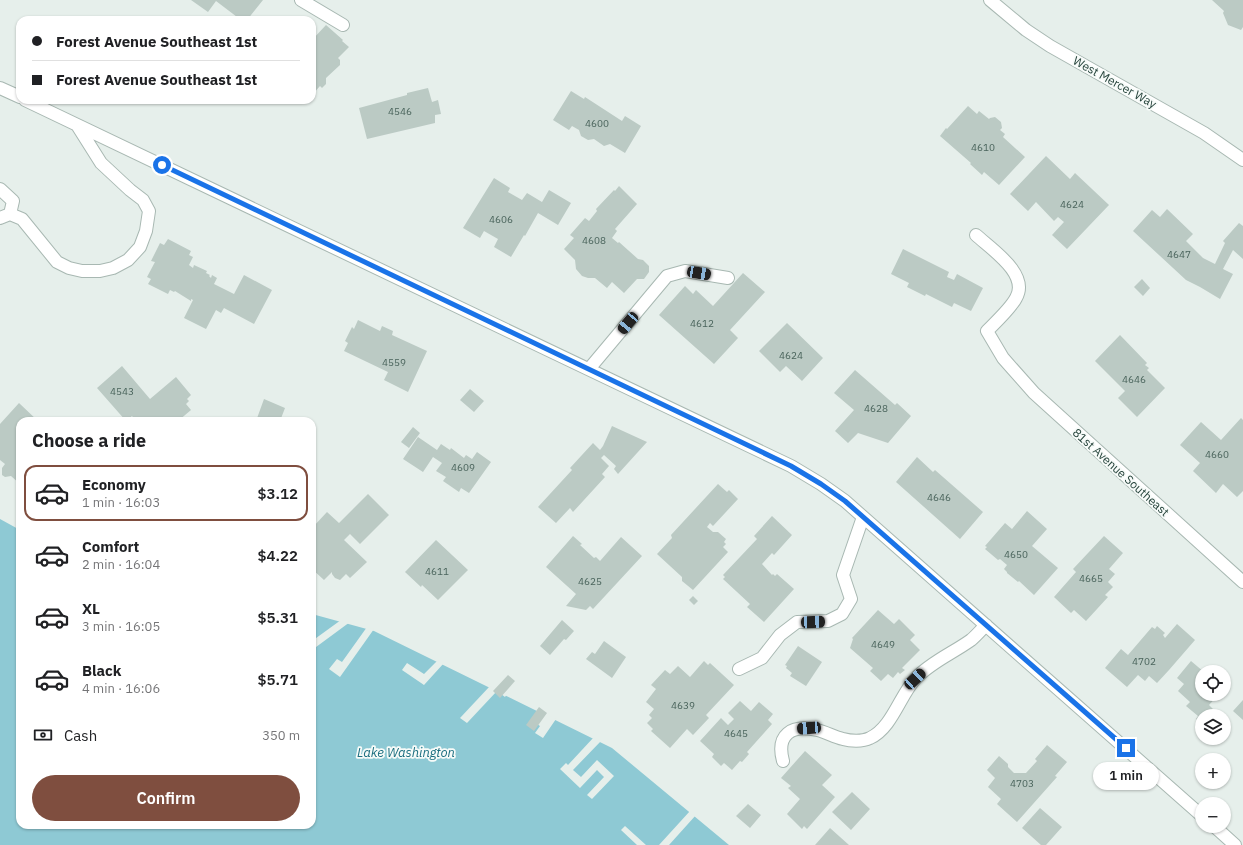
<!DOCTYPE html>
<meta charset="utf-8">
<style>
:root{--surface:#fff;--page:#f2f2f2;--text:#202124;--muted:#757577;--line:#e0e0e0;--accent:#7f4e3f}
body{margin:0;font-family:"IBM Plex Sans",sans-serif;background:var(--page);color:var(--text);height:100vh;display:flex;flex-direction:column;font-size:15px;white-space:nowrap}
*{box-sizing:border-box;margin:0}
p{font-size:13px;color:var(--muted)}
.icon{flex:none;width:22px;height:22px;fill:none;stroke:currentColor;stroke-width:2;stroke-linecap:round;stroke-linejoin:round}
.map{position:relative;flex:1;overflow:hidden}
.panel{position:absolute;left:16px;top:417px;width:300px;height:412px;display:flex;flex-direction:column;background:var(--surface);border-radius:12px;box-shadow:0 1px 3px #0004}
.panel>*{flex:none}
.banner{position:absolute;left:16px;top:16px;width:300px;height:88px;border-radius:12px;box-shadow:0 1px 3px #0004;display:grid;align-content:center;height:88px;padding:0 16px;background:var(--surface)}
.fabs{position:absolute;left:1195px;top:665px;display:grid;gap:8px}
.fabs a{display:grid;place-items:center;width:36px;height:36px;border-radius:50%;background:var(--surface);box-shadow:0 1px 3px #0004;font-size:20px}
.end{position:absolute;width:18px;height:18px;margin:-9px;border:5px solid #1a73e8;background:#fff;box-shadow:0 0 0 2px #fff}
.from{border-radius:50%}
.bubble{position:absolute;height:28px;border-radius:14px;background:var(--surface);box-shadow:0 1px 3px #0004;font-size:13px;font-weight:600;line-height:28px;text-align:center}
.car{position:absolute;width:12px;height:24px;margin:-12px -6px;border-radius:5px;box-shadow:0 0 3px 1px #0007;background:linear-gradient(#222 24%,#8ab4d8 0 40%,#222 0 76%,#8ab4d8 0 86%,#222 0)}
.banner b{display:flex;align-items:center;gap:14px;height:38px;font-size:15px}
.banner b+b{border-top:1px solid var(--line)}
.banner i{width:10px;height:10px;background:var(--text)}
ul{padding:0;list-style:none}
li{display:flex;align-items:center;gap:12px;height:56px;margin:0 8px 6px;padding:0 8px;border:2px solid transparent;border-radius:12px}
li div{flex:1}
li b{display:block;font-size:15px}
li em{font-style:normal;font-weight:600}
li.on{border-color:var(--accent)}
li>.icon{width:36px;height:36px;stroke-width:1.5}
h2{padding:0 16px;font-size:18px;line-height:48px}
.pay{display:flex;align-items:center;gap:10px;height:44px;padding:0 16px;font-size:15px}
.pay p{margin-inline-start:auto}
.action{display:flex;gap:8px;margin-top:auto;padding:8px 16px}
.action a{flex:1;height:46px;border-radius:24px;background:var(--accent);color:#fff;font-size:16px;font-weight:600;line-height:46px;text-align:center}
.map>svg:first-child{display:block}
.water{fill:#8ec9d4}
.pier{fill:#e6efeb}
.building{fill:#bbcac4}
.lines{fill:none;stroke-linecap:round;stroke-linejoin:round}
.minor-casing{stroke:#a8b8b2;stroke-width:14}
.minor{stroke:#fff;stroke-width:12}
.route{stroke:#1a73e8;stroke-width:5}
.labels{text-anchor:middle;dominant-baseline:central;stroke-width:3.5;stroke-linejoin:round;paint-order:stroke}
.number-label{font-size:10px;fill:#4a645c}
.street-label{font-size:12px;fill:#24423a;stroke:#f7fbf9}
.water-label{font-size:13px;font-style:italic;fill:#1c6f80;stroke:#f7fbf9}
</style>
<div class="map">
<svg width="1243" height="845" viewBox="0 0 1243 845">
<rect width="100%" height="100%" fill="#e6efeb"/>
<path class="water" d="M0 519 20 530V825H312V614L374 631 612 748 729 845H0Z"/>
<path class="pier" d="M341 620 350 622 312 650V641Z
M367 627 374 629 340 677 329 669 337 659 342 662Z
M438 660 444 663 424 685 402 670 407 663 424 674Z
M490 686 507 694 505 697 497 691 467 723 460 718Z
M539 710 556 719 543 738 535 733 540 726 531 720Z
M594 737 601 741 573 770 581 777 597 760 614 776 592 799 587 795 604 777 597 770 580 788 560 769 566 763 568 765Z
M690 811 696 815 669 845H659Z
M625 826 646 845H637L621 830Z"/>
<path class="building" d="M191 0H263L247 20H241L216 1 208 12Z
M1212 0H1243V27L1241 30 1228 25 1223 13 1224 11Z
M326 25 343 40 342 41 349 47 338 58 340 60V65L326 78V84L322 88 320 86 312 95V40Z
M428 88 432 102 438 100 441 114 435 115V123L367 139 359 108 407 95V93Z
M571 91 584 99 585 97 622 121 625 116 641 126 625 153 610 144 604 146 594 139 588 140 581 136 579 130 572 126 569 130 553 120Z
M968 106 977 114 979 111 989 119 990 118 995 117 1001 122 1002 128 1000 130 1005 134 1003 137 1025 157 999 185 984 172 982 175 970 164 971 163 940 136 946 128 947 129Z
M1046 156 1070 179 1075 173 1109 205 1067 249 1052 235 1064 222 1058 217 1054 221 1036 202 1028 211 1010 194Z
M494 178 510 188 508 192 522 200 527 193 542 202 549 190 571 203 558 225 538 213 525 236 524 235 511 257 494 247 498 239 484 231 480 238 463 228Z
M619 186 637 204 615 229 617 231 612 238 618 243 619 242 638 259 643 260 649 266V272L644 279H637L624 293 612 282 607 288 595 278H588L582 276 576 269 575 260 564 249 574 238 570 235 585 218 589 221 597 211 596 209 614 190 615 191Z
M1167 209 1193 234 1186 241 1203 258 1215 264 1225 243 1223 241 1239 223 1243 226V259L1233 250 1223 269 1233 274 1220 299 1200 287 1186 280 1133 231 1152 210 1160 217Z
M168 239 191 251 189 255 193 257 189 265 193 268 194 265 207 271 206 273 210 275 209 276 211 278 212 275 217 278 214 284 234 294 244 275 272 290 254 324 224 308 221 313 216 310 206 329 184 318 193 300 191 299V301L175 291 174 292 170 290 168 294 148 284 151 279 147 277 155 262 151 261 160 243 164 245Z
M903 249 949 272 947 277 954 280 957 274 983 288 971 311 954 303 952 307 926 294 925 296 907 287 909 283 891 274Z
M743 273 765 292 730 330 738 338 714 364 659 315 685 286 693 294 696 290 713 306Z
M1142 279 1150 288 1143 296 1134 287Z
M358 320 380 331 382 326 393 331 392 335 427 351 408 392 384 380 388 372 344 351 348 343 345 341 352 327 354 329Z
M787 323 823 358 802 381 786 366 780 372 759 351Z
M1120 335 1147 363 1145 365 1149 368 1147 370 1165 388 1137 417 1118 398 1125 391 1095 361Z
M122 366 150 399 176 377 191 395 187 399 189 401 186 404 191 410 178 421 173 417 169 421H136L132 416 126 421 97 388Z
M855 370 895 405 897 403 911 416 888 443 858 433 848 443 835 431 854 410 834 393Z
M470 389 484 401 474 412 460 400Z
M264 399 285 408 280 421H256Z
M19 403 38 421H20V484L11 476 5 477 2 475V468L5 464 0 460V424Z
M1241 418 1243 420V491L1237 497 1223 484 1216 493 1193 471 1200 463 1180 445 1201 422 1221 440Z
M612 426 647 442 618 474 614 469 616 466 604 455 601 458 609 466 602 474 605 477 573 512 570 508 556 523 538 507 572 470 570 468 593 443 600 450 603 446Z
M413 427 420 433 409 448 401 442Z
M418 437 437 450 441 444 450 450 451 448 464 458 466 455 472 459 477 452 491 462 469 493 461 488 459 492 443 481 446 477 436 471 442 463 433 457 423 472 403 459Z
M917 457 933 472 935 470 983 512 960 539 896 482Z
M718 484 727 492 729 490 738 499 713 526 710 523 707 527 713 532H718L726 539 724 542 726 544 723 547 728 552 693 590 682 581V577L657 554 672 538 671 535Z
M368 494 389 515 360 544 350 534 344 540 367 562 350 578 346 574 340 580 335 578 332 574V572L324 580 312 569V528L327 512 339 523Z
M1027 511 1047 529 1032 546 1058 568 1034 595 1019 581 1018 582 1007 573V572L1004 569 1007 565 1000 559 998 560 985 549 987 547 985 546 1005 523 1012 529Z
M772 516 792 535 774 555 772 553 762 564 772 575 773 574 775 576 777 574 794 589 764 622 747 607 750 604 723 579 725 577 723 575 757 539 754 536Z
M573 536 582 544 580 545 594 558 596 557 600 561 621 537 642 556 593 609 590 606 586 610 566 606 576 594 546 567Z
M1104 536 1123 553 1109 569 1115 574 1108 582 1113 587 1105 595 1108 597 1086 621 1074 610 1071 613 1054 597 1076 572 1073 569Z
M436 540 468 570 438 600 422 585 421 587 405 572Z
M693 596 698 601 694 605 689 600Z
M878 610 894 624 899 619 915 635 910 640 920 650 902 668 905 670 900 674 898 672 893 678 888 674 881 681 870 671 873 668 850 648 853 639 852 638Z
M562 620 574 631 566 640 564 639 550 655 540 646Z
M1177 624 1195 640 1169 670 1157 683 1149 676 1145 681 1138 675 1127 687 1105 668 1121 649 1128 655 1152 627 1155 629 1157 626 1165 633 1163 635 1165 638Z
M604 641 626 657 612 678 586 659 592 652 595 654Z
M798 646 822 662 806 686 790 676 792 673 786 668 787 666 785 665Z
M704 661 708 665 710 663 734 685 706 715 709 718 693 735 687 729 670 748 651 731 653 729 647 723 652 718 649 715 654 709 646 702 656 689 651 685 665 670 670 674 678 666 690 677Z
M1191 661 1204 672H1202V694H1219L1209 705 1215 711 1211 716H1202V725L1196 719 1198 716 1186 706 1190 702 1178 691 1184 684 1177 678Z
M508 675 515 681 500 698 493 691Z
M1224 676 1230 681 1224 688Z
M1243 700V720L1233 711Z
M740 701 751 711 759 702 773 714 768 720 772 724 747 752 749 754 742 762 740 761 732 770 724 763 721 766 712 757 714 754 700 741 721 718 728 725 734 719 728 713Z
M539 707 547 713 534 731 526 725Z
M1047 745 1067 762 1055 776 1057 777 1017 822 997 804 1001 799 988 787 995 778 987 770 999 756 1008 764V767L1014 773H1026L1037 761 1035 759Z
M805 751 832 775 822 785 835 797 807 829 804 826 802 829 787 814 800 799 788 788 791 786 781 778Z
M852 792 870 809 851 830 832 812Z
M748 804 761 815 750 828 736 816Z
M1040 808 1062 827 1046 845H1041L1022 828Z
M830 828 849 845H815Z"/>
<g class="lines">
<g class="minor-casing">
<path id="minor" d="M301 0 343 25
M990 0 1026 30 1050 46 1204 133 1243 160
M0 88 20 97
M25 100 791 466 821 484 845 501 1202 816
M0 189 13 201 10 214
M0 218 10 214 22 219 57 262 69 268 82 271H100L113 268 128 260 140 247 146 231 149 211 143 200 130 190 101 163 77 125
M976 235C991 249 1030 274 1016 298 1011 308 995 323 987 331L1003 358 1034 393 1243 582
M589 369 667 276 685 271 728 278
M739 669 762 658 780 635 797 622 828 621 842 614 851 599 843 575 863 517
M783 761C776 735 791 724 817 730 826 732 834 737 843 739 850 741 862 742 870 738 892 728 900 695 916 678 931 662 953 653 971 640 976 636 981 630 986 625
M1214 826 1235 845"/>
</g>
<use href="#minor" class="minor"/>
</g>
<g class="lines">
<path class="route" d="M162 165 791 466 821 484 845 501 1126 748"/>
</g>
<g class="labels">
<g class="number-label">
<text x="400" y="111">4546</text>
<text x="597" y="123">4600</text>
<text x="983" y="147">4610</text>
<text x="1072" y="204">4624</text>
<text x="501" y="219">4606</text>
<text x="594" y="240">4608</text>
<text x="1179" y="254">4647</text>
<text x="702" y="323">4612</text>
<text x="791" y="355">4624</text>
<text x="394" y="362">4559</text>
<text x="1134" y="379">4646</text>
<text x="122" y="391">4543</text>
<text x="876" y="408">4628</text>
<text x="1217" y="454">4660</text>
<text x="463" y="467">4609</text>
<text x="939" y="497">4646</text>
<text x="1016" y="554">4650</text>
<text x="437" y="571">4611</text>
<text x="1091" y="578">4665</text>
<text x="590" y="581">4625</text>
<text x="883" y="644">4649</text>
<text x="1144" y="661">4702</text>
<text x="683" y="705">4639</text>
<text x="736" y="733">4645</text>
<text x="1022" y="783">4703</text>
</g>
<g class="street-label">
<text transform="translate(1115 82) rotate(29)">West Mercer Way</text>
<text transform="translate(1121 472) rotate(42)">81st Avenue Southeast</text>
</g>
<g class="water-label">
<text x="406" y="752">Lake Washington</text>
</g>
</g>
</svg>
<div class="fabs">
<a><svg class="icon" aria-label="locate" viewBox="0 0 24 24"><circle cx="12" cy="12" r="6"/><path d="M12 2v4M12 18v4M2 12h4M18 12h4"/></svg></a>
<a><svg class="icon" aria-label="layers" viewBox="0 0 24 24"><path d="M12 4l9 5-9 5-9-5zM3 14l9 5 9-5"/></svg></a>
<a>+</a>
<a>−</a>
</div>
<i class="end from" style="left:162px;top:165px"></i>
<i class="end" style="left:1126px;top:748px"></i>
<div class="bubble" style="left:1093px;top:762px;width:66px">1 min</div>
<i class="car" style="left:699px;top:273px;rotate:99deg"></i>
<i class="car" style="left:628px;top:323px;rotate:220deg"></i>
<i class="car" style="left:813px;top:622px;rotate:88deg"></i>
<i class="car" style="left:915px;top:679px;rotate:47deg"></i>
<i class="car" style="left:809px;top:728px;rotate:266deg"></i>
<div class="banner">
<b><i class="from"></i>Forest Avenue Southeast 1st</b>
<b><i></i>Forest Avenue Southeast 1st</b>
</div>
<section class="panel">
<h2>Choose a ride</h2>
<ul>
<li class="on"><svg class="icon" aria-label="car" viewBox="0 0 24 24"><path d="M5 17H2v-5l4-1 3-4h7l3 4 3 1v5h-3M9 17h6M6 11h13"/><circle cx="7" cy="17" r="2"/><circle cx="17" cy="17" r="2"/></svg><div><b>Economy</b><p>1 min · 16:03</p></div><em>$3.12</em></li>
<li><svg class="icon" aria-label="car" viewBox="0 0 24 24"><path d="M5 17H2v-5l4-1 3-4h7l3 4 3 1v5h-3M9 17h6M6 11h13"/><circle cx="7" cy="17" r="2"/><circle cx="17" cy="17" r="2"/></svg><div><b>Comfort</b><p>2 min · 16:04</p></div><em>$4.22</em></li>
<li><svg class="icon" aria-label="car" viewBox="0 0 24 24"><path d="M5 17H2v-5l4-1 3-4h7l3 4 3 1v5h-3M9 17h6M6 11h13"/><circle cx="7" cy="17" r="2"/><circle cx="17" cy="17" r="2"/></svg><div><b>XL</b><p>3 min · 16:05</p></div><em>$5.31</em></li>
<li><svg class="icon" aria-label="car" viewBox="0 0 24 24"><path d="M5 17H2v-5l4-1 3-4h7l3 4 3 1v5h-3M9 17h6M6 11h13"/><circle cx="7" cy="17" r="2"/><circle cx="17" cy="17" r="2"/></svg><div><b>Black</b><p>4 min · 16:06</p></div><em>$5.71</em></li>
</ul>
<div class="pay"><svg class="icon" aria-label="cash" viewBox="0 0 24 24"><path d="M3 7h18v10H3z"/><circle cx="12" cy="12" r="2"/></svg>Cash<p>350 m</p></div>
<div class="action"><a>Confirm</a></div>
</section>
</div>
